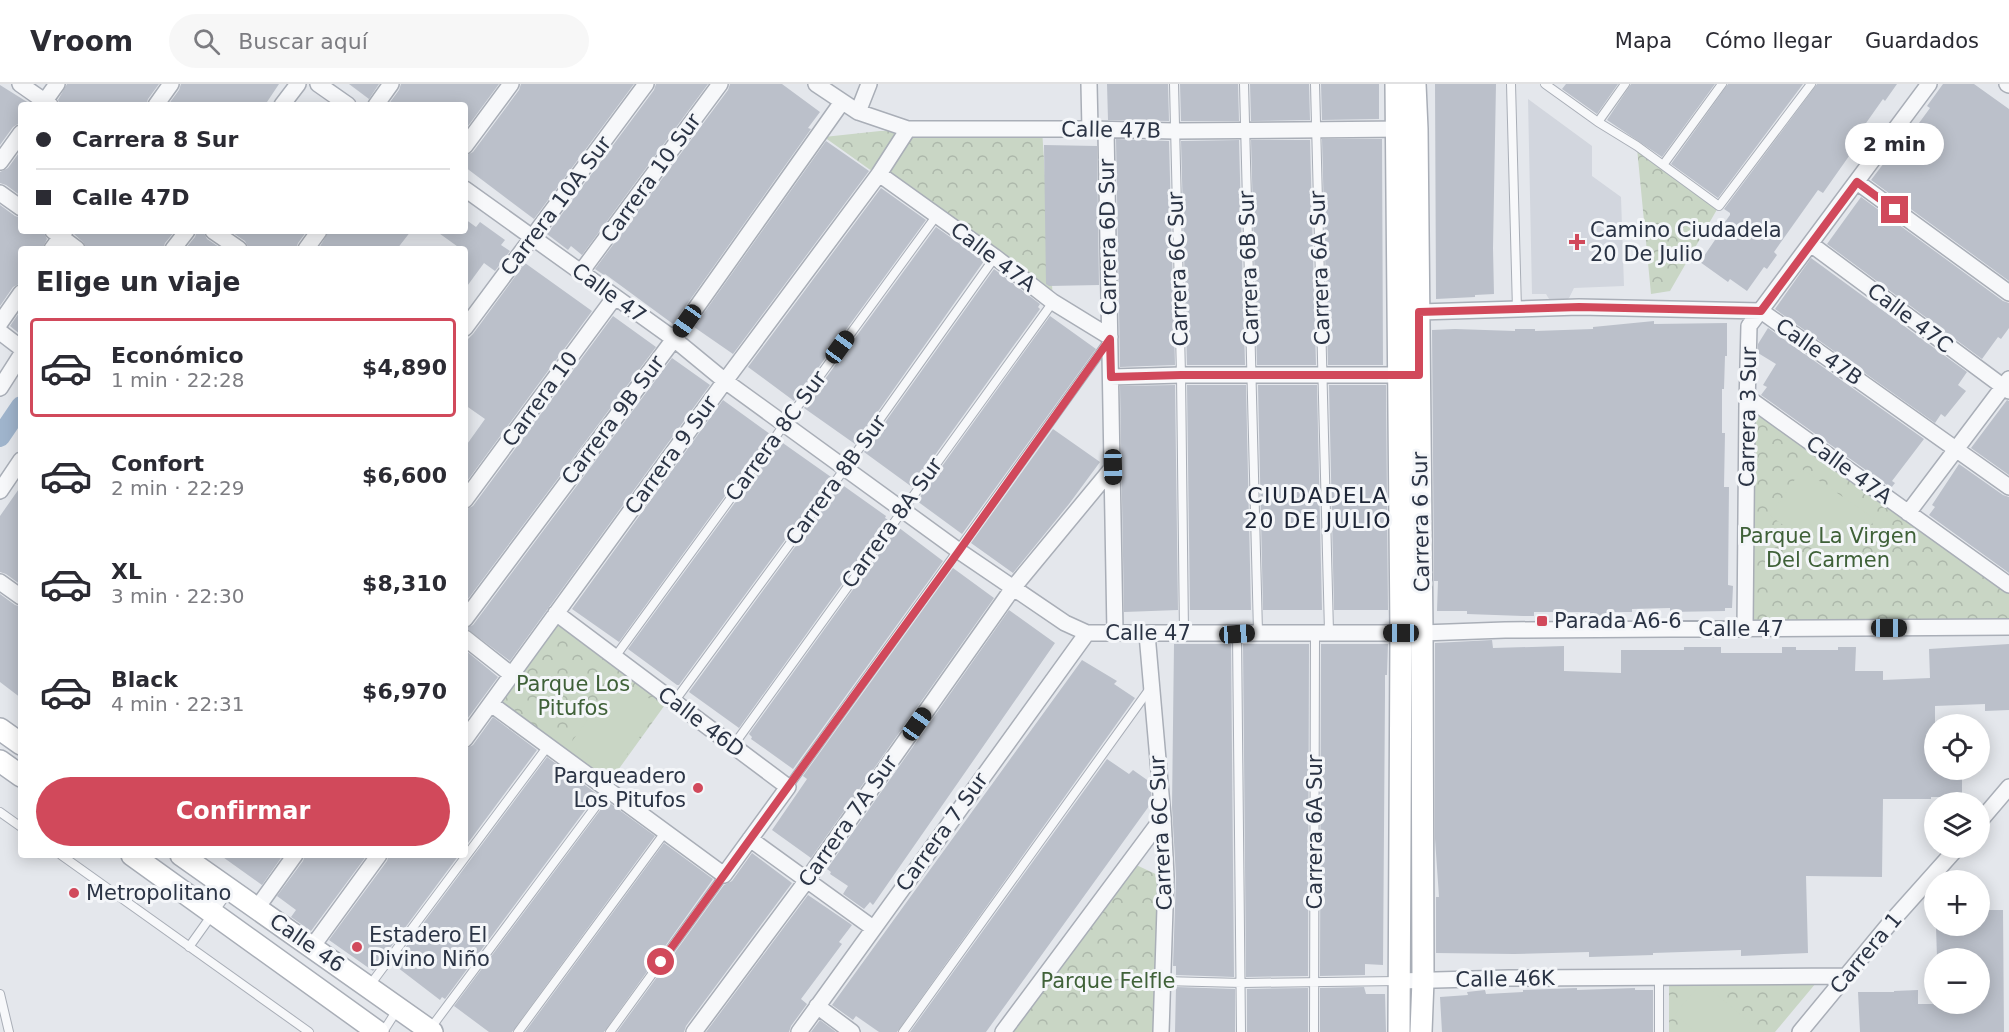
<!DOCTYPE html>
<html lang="es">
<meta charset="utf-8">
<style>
:root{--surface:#fff;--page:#f7f7f7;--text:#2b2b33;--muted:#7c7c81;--line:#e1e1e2;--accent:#d1495b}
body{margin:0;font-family:"DejaVu Sans",sans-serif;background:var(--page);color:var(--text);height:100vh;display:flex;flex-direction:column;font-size:22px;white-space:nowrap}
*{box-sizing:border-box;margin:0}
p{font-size:20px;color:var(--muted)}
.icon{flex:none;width:33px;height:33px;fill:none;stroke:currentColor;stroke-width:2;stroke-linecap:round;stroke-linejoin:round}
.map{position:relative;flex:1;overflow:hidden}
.details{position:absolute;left:18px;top:162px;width:450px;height:612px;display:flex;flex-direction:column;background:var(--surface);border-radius:6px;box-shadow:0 3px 15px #0003}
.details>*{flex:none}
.top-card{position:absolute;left:18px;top:18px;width:450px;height:132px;border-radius:6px;box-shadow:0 3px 15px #0003;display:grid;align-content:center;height:132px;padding:0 18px;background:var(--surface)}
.controls{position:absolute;left:1924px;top:630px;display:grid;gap:12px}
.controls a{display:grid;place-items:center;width:66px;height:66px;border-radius:50%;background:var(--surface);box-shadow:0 3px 15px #0003;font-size:30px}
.end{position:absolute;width:27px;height:27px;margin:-14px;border:8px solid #d1495b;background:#fff;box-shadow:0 0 0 3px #fff}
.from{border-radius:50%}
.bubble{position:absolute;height:42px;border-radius:21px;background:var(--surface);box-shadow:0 3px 15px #0003;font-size:20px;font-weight:600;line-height:42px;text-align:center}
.car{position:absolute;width:18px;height:36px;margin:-18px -9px;border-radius:8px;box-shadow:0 0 4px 2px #0007;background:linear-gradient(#222 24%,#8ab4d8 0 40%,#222 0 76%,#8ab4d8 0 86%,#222 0)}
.top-card b{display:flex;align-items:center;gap:21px;height:57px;font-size:22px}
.top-card b+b{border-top:2px solid var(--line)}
.top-card i{width:15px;height:15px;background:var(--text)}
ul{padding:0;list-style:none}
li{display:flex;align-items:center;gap:18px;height:99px;margin:0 12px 9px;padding:0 6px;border:3px solid transparent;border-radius:6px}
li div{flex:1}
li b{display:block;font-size:22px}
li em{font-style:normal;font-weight:600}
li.active{border-color:var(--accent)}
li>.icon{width:54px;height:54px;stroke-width:1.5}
h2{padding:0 18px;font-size:27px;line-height:72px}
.action{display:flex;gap:12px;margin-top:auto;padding:12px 18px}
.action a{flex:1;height:69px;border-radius:36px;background:var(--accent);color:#fff;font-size:24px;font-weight:600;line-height:69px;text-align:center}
header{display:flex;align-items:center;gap:36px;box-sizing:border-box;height:84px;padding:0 30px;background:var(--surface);border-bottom:2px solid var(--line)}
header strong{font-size:28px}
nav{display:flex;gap:33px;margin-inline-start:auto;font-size:21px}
.search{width:420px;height:54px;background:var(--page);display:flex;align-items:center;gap:15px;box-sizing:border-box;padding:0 21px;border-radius:33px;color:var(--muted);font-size:22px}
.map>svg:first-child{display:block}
.built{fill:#d2d6de}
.park{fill:url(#park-crowns)}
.pitch{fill:#c9d6c5}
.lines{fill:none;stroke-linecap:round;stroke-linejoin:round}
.canal{stroke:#9fb4cc;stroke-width:20}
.building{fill:#bbc0ca}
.lane-casing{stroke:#a9aeb7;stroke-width:10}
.street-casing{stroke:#a9aeb7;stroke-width:18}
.secondary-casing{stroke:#a9aeb7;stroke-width:24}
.lane{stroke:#f7f8fa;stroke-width:8}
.street{stroke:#f7f8fa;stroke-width:15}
.secondary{stroke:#fff;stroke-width:21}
.route{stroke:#d1495b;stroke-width:8}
.poi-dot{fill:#d1495b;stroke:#f4f6f9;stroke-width:2}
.labels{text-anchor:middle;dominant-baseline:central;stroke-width:6;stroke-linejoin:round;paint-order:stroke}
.street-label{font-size:21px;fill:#2b3445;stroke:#f4f6f9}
.poi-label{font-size:21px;fill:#2b3445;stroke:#f4f6f9;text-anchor:start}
.park-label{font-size:21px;fill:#3f6138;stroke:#f4f6f9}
.neighbourhood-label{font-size:22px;letter-spacing:1.5px;fill:#1d2536;stroke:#f4f6f9}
</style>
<header>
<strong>Vroom</strong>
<div class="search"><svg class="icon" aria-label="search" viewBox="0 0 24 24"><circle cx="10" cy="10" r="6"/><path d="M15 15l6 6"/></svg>Buscar aquí</div>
<nav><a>Mapa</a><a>Cómo llegar</a><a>Guardados</a></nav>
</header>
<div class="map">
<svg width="2009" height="948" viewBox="0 0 2009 948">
<defs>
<pattern id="park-crowns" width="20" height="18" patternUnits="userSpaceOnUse" patternTransform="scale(1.5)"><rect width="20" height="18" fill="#c9d6c5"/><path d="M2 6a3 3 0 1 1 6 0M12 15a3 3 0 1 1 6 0" fill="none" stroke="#adb8ab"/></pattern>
</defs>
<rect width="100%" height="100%" fill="#e4e7ec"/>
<path class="built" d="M1528 15 1592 62V92L1621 113 1624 202 1574 204 1569 214 1562 220 1551 218 1546 210H1532Z"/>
<path class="park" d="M1042 45 1053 216 824 53 880 47Z
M1637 64 1719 122 1670 207 1651 210Z
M1751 316 2009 501V542L1749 539Z
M558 537 667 618 608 700 498 620Z
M1132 779 1162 793 1157 948H1009Z
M1669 899H1816L1775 948H1669Z"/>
<path class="pitch" d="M1802 385 1875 435 1843 482 1770 432Z
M619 593 661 623 612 691 570 660Z
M1702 898 1761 948H1695L1675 930Z"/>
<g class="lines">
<path class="canal" d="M0 353 21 322"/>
</g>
<path class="building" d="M67 0H159L148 15 146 21H60L58 16Z
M181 0H279L265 21H168L179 6Z
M349 0H379L369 15Z
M401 0H499L465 46V21H388L399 6Z
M521 0H634L534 135 465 83V72L473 68 519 6Z
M656 0H708L582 171 571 162 568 166 547 150 654 6Z
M730 0H782L820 28 808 44 811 45 673 240 605 190 604 191 595 185 728 6Z
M1107 0H1168L1169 37 1108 36Z
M1180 0H1238L1239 37H1181Z
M1250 0H1309L1310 36 1251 37Z
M1321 0H1379V35L1322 36Z
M1435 0H1496L1493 164 1494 210 1475 211V213L1436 215Z
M1566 0H1618L1597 30 1562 5Z
M1631 0H1715L1662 73 1607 36Z
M1728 0H1803L1718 114 1671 80Z
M1817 0H1897L1885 17 1883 15 1859 49H1861L1851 63 1854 65 1842 82 1823 109 1818 106 1774 168 1777 171 1767 185 1764 183 1747 207 1730 195 1728 198 1700 178 1719 150 1717 149 1730 131V129L1724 125Z
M1943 0H1974L2009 25V197L1871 96 1897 62 1898 63 1909 48 1911 50 1930 24 1927 22Z
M0 1 32 21H21V38L13 43 0 61Z
M1116 55 1169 57 1175 281 1120 283Z
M1322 55H1382L1383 281H1328Z
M1239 56 1245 281H1187L1181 57Z
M1251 56H1310L1316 281H1257Z
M826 57 869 87 733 270 694 243Z
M1044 61 1097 62 1099 201 1049 202 1046 200Z
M21 66V112L6 101 0 99V88L8 84Z
M881 104 926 136 794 317 748 283Z
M1861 113 2003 217 2009 219V244L2001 255 1998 253 1982 275 1827 160Z
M0 121 15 132 21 134V147H43L47 155 42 165H21V199L13 203 0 222Z
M465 135 476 143 480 138 505 156 501 161 510 167 495 187 484 179 465 205V165H461L436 147H465Z
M936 143 984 177 855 360 804 324Z
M75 147H175L165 159 163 165H87L83 158 74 150Z
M197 147H203L207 155 222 165H185L195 153Z
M230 147H307L298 159 296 165H249L245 157Z
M329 147H411L397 165H320L319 164Z
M1811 174 1967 288 1958 301 1966 307 1945 333 1941 330 1935 339 1775 225Z
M525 179 592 227 465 400V363L485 335 465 321V258L473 250Z
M994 185 1040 220 1038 223 1040 225 912 403 864 368Z
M21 226V251L10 242Z
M613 232 656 263 465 519V426L473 422Z
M1050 232 1096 265 962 450 917 417Z
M1654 237V240L1727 239V272H1725L1724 305H1722V349H1725L1724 403H1729L1728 501 1733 502 1732 524H1725V527L1670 528V524L1632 525V528H1613V534H1590V528H1534V532H1523L1467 530V527H1437L1438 497H1434L1432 246 1455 245 1515 247V245H1535V247L1593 245V243Z
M1768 244 1924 355 1892 397 1895 399 1891 404 1761 311 1767 303 1763 301 1776 280 1758 269V260Z
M672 274 710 301 510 577 466 544 473 541Z
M1175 301 1178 526 1124 528 1120 302Z
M1187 301H1246L1251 526H1190Z
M1258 301H1317L1322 526H1263Z
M1329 301H1386L1388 526H1334Z
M723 316 770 350 619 558 572 525Z
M2007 316 2009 317V391L1971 364Z
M1053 345 1100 378 1069 420 1013 489 971 459Z
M780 357 831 393 679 601H677L628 565Z
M1959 380 2003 411 2009 413V489L1929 431 1935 423 1932 421Z
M841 400 886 432 885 434 888 436 739 644 689 608Z
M21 402V501L6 490 0 488V432Z
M898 443 943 477 793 685 751 655 752 653 749 650Z
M953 484 994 514 811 774 772 746 807 695 803 692Z
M0 510 15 521 21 523V614L0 598Z
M1009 526 1055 559 873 821 870 818 864 825 843 810 848 802 830 790 831 788 827 785Z
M1492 556 1493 564 1564 562V587L1621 589V566H1684V563H1721V569H1782V563H1796V566H1838V563H1856L1855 587H1883V596L1930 594 1929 565 2009 560V626L1985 627V620L1935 622V686H1962V713H1931V715H1883L1882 793 1806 792 1808 869 1741 872V866L1653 869V871L1589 873V868L1514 870 1436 869V813H1439L1435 755V559Z
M1174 560H1231L1234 893 1176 891V882H1173L1176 793 1172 723Z
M1243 560H1309L1308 892 1246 893Z
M1321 560H1388L1387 591H1385V611L1383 881 1365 880V891L1320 892Z
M465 566 498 593 465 638Z
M1082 576 1117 597 1114 600 1135 614 897 948H879L856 932 853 936 832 921Z
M493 633 537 666 465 763V665L473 661Z
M547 673 597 710 445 915 442 913 440 916 393 880Z
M1107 675 1129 690 1133 686 1150 698 1152 718 1144 729 986 948H910Z
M607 717 655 752 512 948H489L454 922Z
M664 759 713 795 604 948H525Z
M752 769 792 799 686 942 684 948H617L724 801 732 797Z
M220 771H283L262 801Z
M305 771H367L311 847 291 833 296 826 277 812 303 777Z
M389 771H459L373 887 329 856 387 777Z
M808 811 852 841 839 858 842 860 801 915 807 920 791 942 789 948H706Z
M1980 826H2003L2004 948H1860L1858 908H1894V907L1918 906V920H1980V874H1937L1936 842H1980Z
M1176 903 1235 905V948H1175Z
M1364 903 1366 910H1385L1386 948H1320V904Z
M1308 904V948H1247V905Z
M1577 904V906L1635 904V906H1653V948H1442L1440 913 1468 911 1467 908 1485 906 1486 910 1523 908V906Z
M820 936 836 948H811Z"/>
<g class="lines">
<g class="lane-casing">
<path id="lane" d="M1174 0 1181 291 1184 549
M1244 0 1258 548
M1315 0 1329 548
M1511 0 1517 226
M1545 0 1598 38 1637 62 1719 122 1811 0
M1598 38 1625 0
M1663 81 1722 0
M1237 550 1241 948
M615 573 937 131
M674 618 846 383 995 173
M733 662 1053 218
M788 703 1107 259
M0 728 21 743
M61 771 309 948
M189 863 229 807
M1659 893V948
M1163 897 1242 899 1398 897
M370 901 548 662
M0 910 9 948
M430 945 608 706
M383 948 397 926
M518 948 666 747
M610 948 724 791
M903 948 1151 603
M1314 948 1315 548"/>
</g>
<g class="street-casing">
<path id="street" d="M20 0 50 21
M318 0 348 21
M816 0 858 28 908 45H1090L1174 47 1404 45
M1089 0 1090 45
M2007 0 2009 1
M42 21 57 0
M156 21 171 0
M282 21 298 0
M376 21 391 0
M858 28 869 0
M1106 46 1115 548
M465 62 511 0
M0 78 21 49
M879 90 995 173 1053 218 1110 253
M1857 98 2009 209
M465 105 674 255 725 297 959 467 1065 539 1087 549H1422L1505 546 2009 543
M0 109 21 124
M53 147 77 165
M213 147 239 165
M1812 161 2009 307
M52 165 65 147
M173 165 187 147
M306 165 319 147
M581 188 720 0
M1419 228 1579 223 1761 227 2009 403
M0 239 21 209
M465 244 646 0
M0 248 21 264
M1111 293 1181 291H1408
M0 304 21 271
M1747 313 2009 501
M0 407 21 376
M465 416 614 214
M1908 429 2009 295
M0 498 21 513
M465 535 674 255 842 18
M1745 545 1747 321 1749 242 1929 0
M1147 550 1163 733 1166 793 1161 948
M465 554 512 591
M491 620 724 791 788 703 556 529
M465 655 725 297 879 90 908 45
M1980 737 2009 703
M750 755 873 844
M257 824 295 771
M312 863 379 771
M1399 897 1509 894 1847 892
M817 922 852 948
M694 948 807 796 1013 504 1113 383
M799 948 1087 549
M1003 948 1163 733
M1800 948 1890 839 1957 764"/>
</g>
<g class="secondary-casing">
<path id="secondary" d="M1396 0 1401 549 1399 948
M1415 0 1417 45 1422 549 1423 896 1421 948
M0 645 21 660
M0 677 21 692
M132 771 378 948
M181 771 432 948"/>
</g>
<use href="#lane" class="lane"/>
<use href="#street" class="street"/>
<use href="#secondary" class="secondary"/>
</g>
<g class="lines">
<path class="route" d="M661 878 959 467 1110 255 1111 293 1181 291H1419V228L1579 223 1761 227 1857 98 1895 126"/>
</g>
<g class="poi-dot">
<path d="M1574 149h6v6h6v6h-6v6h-6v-6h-6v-6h6z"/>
<rect x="1536" y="531" width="12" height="12" rx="3"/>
<circle cx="698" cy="704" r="6"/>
<circle cx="74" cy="809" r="6"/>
<circle cx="357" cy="863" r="6"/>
</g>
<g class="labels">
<g class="street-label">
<text transform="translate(1111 46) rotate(1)">Calle 47B</text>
<text transform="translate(651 94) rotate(-54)">Carrera 10 Sur</text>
<text transform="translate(556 122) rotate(-53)">Carrera 10A Sur</text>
<text transform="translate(1108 153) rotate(-91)">Carrera 6D Sur</text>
<text transform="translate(993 173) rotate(37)">Calle 47A</text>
<text transform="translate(1249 184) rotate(-92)">Carrera 6B Sur</text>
<text transform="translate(1320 184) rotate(-92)">Carrera 6A Sur</text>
<text transform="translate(1178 185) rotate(-92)">Carrera 6C Sur</text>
<text transform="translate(609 209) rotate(36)">Calle 47</text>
<text transform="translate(1910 234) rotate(37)">Calle 47C</text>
<text transform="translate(1819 268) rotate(35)">Calle 47B</text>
<text transform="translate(540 315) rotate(-54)">Carrera 10</text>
<text transform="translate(1748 333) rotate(-89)">Carrera 3 Sur</text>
<text transform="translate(613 336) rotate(-53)">Carrera 9B Sur</text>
<text transform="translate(776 352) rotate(-54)">Carrera 8C Sur</text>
<text transform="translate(671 371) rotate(-54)">Carrera 9 Sur</text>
<text transform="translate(1849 386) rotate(36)">Calle 47A</text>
<text transform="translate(836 396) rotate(-54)">Carrera 8B Sur</text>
<text transform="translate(1421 438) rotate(-91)">Carrera 6 Sur</text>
<text transform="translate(892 439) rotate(-54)">Carrera 8A Sur</text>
<text x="1741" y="545">Calle 47</text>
<text x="1148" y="549">Calle 47</text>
<text transform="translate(701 638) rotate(37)">Calle 46D</text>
<text transform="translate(848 737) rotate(-55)">Carrera 7A Sur</text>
<text transform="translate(942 748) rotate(-54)">Carrera 7 Sur</text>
<text transform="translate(1315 748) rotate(-90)">Carrera 6A Sur</text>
<text transform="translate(1161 749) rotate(-93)">Carrera 6C Sur</text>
<text transform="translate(307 859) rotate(35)">Calle 46</text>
<text transform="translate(1866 869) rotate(-50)">Carrera 1</text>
<text transform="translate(1505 895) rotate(-1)">Calle 46K</text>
</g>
<g class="poi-label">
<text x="1590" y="146">Camino Ciudadela<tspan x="1590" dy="24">20 De Julio</tspan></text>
<text x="1554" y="537">Parada A6-6</text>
<text x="686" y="692" text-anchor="end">Parqueadero<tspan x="686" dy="24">Los Pitufos</tspan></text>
<text x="86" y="809">Metropolitano</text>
<text x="369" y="851">Estadero El<tspan x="369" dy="24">Divino Niño</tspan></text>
</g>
<g class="park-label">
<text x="1828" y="452">Parque La Virgen<tspan x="1828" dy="24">Del Carmen</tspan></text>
<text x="573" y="600">Parque Los<tspan x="573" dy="24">Pitufos</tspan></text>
<text x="1108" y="897">Parque Felfle</text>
</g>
<g class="neighbourhood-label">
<text x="1318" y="411">CIUDADELA<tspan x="1318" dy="25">20 DE JULIO</tspan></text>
</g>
</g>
</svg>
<div class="controls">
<a><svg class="icon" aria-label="locate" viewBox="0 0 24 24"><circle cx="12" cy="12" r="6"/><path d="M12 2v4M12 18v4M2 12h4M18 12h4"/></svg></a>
<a><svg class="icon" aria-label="layers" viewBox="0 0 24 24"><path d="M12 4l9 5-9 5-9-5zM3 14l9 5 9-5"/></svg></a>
<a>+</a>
<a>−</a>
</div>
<i class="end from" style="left:661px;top:878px"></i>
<i class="end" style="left:1895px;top:126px"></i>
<div class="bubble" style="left:1845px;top:39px;width:99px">2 min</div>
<i class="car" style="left:687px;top:237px;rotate:215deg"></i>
<i class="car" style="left:840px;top:263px;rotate:36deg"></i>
<i class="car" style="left:1113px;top:383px;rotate:179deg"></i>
<i class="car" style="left:1889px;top:544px;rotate:90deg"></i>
<i class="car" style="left:1401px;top:549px;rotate:270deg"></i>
<i class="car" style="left:1237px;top:550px;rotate:86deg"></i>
<i class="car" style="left:917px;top:640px;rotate:35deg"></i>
<div class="top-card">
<b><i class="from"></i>Carrera 8 Sur</b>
<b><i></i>Calle 47D</b>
</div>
<section class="details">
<h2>Elige un viaje</h2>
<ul>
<li class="active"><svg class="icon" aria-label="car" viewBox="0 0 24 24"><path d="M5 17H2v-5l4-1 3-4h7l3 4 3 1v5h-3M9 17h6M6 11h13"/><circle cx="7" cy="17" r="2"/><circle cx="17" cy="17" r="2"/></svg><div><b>Económico</b><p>1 min · 22:28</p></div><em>$4,890</em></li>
<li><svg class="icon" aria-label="car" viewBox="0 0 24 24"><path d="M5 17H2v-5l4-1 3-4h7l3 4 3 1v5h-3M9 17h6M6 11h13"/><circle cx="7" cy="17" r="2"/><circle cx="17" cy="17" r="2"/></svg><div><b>Confort</b><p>2 min · 22:29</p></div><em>$6,600</em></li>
<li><svg class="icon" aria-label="car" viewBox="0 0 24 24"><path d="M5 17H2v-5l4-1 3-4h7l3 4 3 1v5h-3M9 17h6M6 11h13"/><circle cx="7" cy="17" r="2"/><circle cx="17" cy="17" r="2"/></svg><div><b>XL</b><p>3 min · 22:30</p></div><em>$8,310</em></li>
<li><svg class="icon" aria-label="car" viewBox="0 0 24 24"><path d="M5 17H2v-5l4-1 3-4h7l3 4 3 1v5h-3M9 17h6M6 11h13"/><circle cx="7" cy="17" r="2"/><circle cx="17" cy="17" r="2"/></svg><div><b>Black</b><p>4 min · 22:31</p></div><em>$6,970</em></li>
</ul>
<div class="action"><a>Confirmar</a></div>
</section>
</div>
